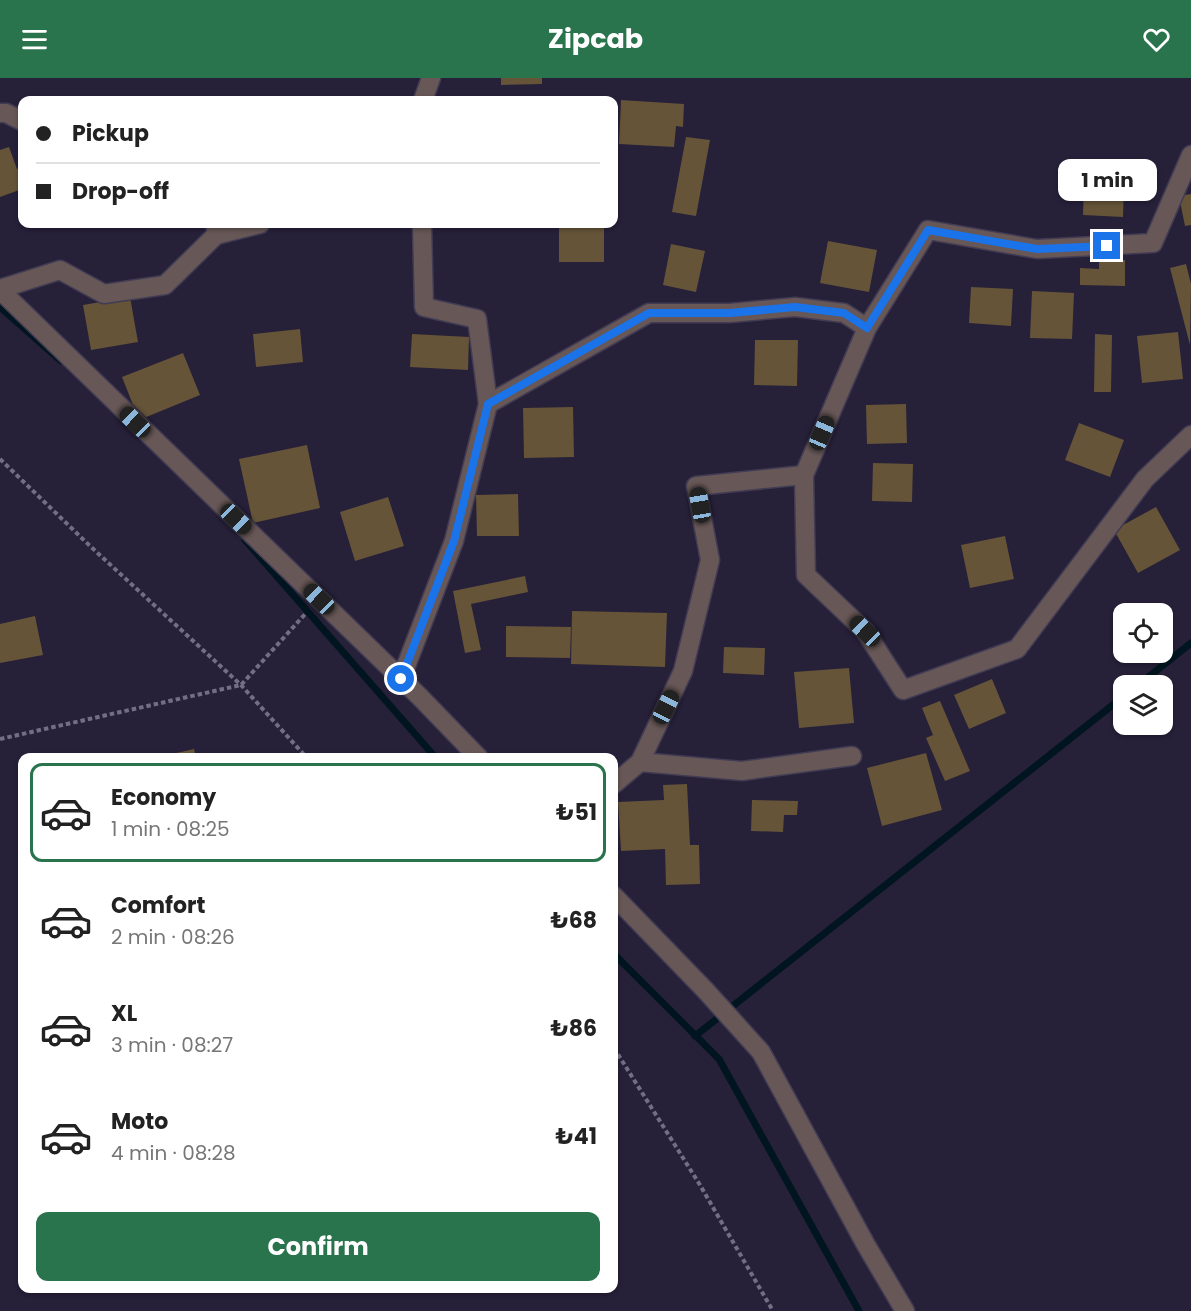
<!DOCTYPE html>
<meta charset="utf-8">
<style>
:root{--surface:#fff;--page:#f2f2f2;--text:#222;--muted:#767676;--line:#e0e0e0;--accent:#2a744d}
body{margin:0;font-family:Poppins,sans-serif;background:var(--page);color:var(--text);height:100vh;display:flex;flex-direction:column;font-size:22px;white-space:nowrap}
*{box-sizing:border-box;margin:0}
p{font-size:20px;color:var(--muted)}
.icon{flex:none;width:33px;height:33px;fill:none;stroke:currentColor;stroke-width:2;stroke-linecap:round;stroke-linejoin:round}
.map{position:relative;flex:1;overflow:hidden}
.sheet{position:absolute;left:18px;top:675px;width:600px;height:540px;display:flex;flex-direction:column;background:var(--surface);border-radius:12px;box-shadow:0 2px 4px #0004}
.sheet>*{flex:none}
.top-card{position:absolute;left:18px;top:18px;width:600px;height:132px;border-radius:12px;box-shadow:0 2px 4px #0004;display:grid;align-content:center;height:132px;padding:0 18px;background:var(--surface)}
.controls{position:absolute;left:1113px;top:525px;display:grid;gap:12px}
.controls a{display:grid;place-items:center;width:60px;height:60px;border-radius:12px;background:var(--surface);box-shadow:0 2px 4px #0004;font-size:30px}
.end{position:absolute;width:27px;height:27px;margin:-14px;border:8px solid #1a73e8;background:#fff;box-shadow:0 0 0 3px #fff}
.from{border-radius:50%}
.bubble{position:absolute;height:42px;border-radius:12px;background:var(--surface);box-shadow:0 2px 4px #0004;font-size:20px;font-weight:700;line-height:42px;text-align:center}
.car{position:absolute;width:18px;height:36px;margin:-18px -9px;border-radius:8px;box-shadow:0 0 4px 2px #0007;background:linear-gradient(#222 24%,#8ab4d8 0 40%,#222 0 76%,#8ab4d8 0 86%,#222 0)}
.top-card b{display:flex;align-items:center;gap:21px;height:57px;font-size:22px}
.top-card b+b{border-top:2px solid var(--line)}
.top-card i{width:15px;height:15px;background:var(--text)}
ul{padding:10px 0 0;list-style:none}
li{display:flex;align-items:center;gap:18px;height:99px;margin:0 12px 9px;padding:0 6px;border:3px solid transparent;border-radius:12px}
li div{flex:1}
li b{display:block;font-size:22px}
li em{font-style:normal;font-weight:700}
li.active{border-color:var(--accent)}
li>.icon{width:54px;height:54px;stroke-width:1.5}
.primary-button{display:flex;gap:12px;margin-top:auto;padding:12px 18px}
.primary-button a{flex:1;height:69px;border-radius:12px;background:var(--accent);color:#fff;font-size:24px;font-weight:700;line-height:69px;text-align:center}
header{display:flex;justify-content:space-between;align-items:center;height:78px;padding:0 18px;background:var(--accent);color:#fff;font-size:27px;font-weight:700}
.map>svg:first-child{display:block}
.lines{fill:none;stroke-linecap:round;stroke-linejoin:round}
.stream{stroke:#00151f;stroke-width:7}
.building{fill:#655438}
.minor-casing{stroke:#413c54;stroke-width:21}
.path{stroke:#736e84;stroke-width:4;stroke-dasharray:4.5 3;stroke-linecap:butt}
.minor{stroke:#675756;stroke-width:18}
.route{stroke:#1a73e8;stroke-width:8}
</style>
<header><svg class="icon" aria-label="menu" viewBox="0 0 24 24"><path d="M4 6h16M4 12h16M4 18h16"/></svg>Zipcab<svg class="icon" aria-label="heart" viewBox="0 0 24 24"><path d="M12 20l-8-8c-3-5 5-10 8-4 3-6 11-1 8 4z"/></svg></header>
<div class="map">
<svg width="1191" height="1233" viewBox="0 0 1191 1233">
<rect width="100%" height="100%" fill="#262039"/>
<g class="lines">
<path class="stream" d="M0 229 61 283
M245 462 436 680
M1137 608 1191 565
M614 876 719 981 859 1233
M695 958 1124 618"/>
</g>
<path class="building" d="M501 0H542V6L501 7Z
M621 22 684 26 683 49 676 48 674 69 619 66Z
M686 59 710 62 696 138 672 134Z
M9 69 17 91 22 89V111L0 119V72Z
M1084 105 1124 107 1123 139 1083 137Z
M1191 116V147L1185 148 1179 118Z
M559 146H604V184H559Z
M828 163 877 172 869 214 820 205Z
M671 166 705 173 696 214 663 207Z
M1099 181 1125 182V208L1080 207V190L1099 191Z
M1186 186 1191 206 1190 267 1170 190Z
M971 209 1013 211 1011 248 969 245Z
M1032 213 1074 215 1072 261 1030 260Z
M130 219 138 264 91 272 83 227Z
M300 251 303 284 256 289 253 256Z
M1178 254 1183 301 1142 305 1137 258Z
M412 256 469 259 468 292 410 289Z
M1095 256 1112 257 1111 314H1094Z
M755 262H798L797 308 754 307Z
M183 275 200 317 139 342 122 299Z
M906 326 907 365 867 366 866 327Z
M573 329 574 379 524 380 523 330Z
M1079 345 1124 362 1110 399 1065 382Z
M307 367 320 430 253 445 239 381Z
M873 385 913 386 912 424 872 423Z
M518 416 519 458H477L476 417Z
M388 419 404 468 355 483 340 434Z
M1156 429 1180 472 1138 495 1114 452Z
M1005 458 1014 501 970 510 961 467Z
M525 498 528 514 471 526 481 572 465 575 453 513Z
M572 533 667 535 665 589 571 586Z
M35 538 43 577 0 585V546Z
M506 548 571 549 570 580 506 579Z
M724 569 765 570 764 597 723 595Z
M849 590 854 645 799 650 794 594Z
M992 601 1006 635 969 651 954 617Z
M940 623 970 693 945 703 926 660 933 657 922 630Z
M194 671 196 680H159V679Z
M926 675 942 732 882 748 867 690Z
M687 706 690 767H699L700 806 666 807 665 771 621 773 618 724 664 722 663 707Z
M752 722 798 723 797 737H784L783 754 751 753Z"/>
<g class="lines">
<g class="minor-casing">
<path id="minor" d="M423 22 431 0
M0 35H6L22 43
M1191 77 1153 165 1037 171 928 152 867 250 804 397 806 497 865 553 903 612 1017 571 1145 401 1191 357
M422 146 424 229 477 241 488 326
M216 157 260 146
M0 211 60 192 104 216 165 207 216 157V146
M0 212 420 619 479 680
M401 601 454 463 488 326 649 235H730L795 229 844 235 867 250
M640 684 742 693 852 678
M614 706 640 684 683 593 710 482 696 408 804 397
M614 818 706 913 761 974 866 1167 905 1233"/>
</g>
<path class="path" d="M0 381 90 468 241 607 307 680
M0 661 241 607 306 535
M614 970 700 1107 773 1233"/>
<use href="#minor" class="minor"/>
</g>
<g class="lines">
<path class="route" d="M401 601 454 463 488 326 649 235H730L795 229 844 235 867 250 928 152 1037 171 1107 168"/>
</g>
</svg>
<div class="controls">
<a><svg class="icon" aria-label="locate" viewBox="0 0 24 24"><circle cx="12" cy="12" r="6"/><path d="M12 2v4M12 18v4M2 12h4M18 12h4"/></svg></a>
<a><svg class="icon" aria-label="layers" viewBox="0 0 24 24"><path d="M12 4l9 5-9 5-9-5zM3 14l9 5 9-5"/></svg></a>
</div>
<i class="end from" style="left:401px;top:601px"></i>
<i class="end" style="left:1107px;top:168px"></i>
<div class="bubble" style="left:1058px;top:81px;width:99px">1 min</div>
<i class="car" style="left:135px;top:344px;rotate:314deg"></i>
<i class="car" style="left:822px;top:355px;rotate:23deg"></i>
<i class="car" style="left:700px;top:427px;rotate:350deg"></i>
<i class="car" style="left:236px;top:441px;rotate:134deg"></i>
<i class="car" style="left:319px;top:521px;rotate:314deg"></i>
<i class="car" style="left:865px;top:553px;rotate:314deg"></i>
<i class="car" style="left:666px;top:629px;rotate:26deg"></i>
<div class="top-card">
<b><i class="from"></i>Pickup</b>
<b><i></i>Drop-off</b>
</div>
<section class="sheet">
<ul>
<li class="active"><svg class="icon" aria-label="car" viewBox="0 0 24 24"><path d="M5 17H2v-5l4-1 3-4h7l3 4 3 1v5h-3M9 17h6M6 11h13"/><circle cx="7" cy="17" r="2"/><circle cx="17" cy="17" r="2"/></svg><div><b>Economy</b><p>1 min · 08:25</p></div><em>₺51</em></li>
<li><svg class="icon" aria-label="car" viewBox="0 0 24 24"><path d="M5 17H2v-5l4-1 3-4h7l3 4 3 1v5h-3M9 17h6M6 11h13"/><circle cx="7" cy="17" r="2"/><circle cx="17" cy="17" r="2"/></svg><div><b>Comfort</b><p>2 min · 08:26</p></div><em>₺68</em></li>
<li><svg class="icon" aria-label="car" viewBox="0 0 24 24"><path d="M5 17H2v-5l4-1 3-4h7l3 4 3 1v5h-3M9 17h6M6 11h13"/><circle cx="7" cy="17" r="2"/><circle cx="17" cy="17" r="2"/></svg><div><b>XL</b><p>3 min · 08:27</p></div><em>₺86</em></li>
<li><svg class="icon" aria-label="car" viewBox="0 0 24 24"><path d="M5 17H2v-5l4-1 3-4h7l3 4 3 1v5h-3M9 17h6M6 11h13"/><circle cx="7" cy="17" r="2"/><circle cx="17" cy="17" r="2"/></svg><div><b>Moto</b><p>4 min · 08:28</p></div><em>₺41</em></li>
</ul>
<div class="primary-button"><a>Confirm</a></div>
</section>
</div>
